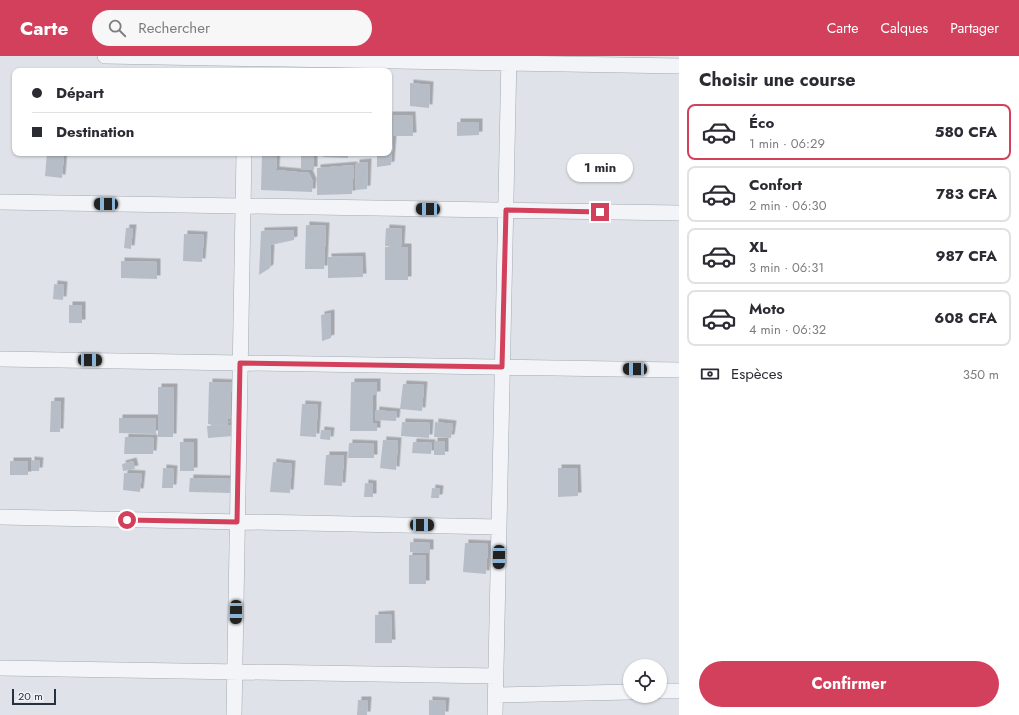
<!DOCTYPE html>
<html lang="fr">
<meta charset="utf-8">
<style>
:root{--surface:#fff;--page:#f7f7f7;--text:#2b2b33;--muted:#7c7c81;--line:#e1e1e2;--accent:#d2405c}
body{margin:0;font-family:Jost,sans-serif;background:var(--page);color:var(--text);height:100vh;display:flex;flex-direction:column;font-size:15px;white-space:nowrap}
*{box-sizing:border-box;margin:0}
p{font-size:13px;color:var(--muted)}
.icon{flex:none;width:22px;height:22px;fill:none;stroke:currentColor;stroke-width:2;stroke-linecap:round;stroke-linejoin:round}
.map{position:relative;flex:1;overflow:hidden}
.drawer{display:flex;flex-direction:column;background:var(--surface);width:340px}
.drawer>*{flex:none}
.top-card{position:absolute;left:12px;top:12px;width:380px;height:88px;border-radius:8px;box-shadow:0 1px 3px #0004;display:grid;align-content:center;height:88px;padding:0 20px;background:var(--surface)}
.fabs{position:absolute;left:623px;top:603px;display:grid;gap:8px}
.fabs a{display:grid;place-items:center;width:44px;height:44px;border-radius:50%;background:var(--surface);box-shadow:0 1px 3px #0004;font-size:20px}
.scale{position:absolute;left:12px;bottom:10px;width:44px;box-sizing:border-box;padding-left:4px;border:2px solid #273241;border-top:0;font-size:11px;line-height:14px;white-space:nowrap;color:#273241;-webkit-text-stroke:3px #eff2f6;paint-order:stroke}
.end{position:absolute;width:18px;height:18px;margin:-9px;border:5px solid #d2405c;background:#fff;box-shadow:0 0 0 2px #fff}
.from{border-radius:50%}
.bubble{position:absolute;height:28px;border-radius:14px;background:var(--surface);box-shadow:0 1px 3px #0004;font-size:13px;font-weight:700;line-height:28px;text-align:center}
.car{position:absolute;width:12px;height:24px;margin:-12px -6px;border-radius:5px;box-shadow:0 0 3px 1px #0007;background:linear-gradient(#222 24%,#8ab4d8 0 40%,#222 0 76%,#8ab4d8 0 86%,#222 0)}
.top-card b{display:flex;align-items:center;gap:14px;height:38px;font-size:15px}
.top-card b+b{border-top:1px solid var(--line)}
.top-card i{width:10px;height:10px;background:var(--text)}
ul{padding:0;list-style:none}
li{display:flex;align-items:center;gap:12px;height:56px;margin:0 8px 6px;padding:0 12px;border:2px solid var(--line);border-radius:8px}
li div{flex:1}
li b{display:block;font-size:15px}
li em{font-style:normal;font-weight:700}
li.current{border-color:var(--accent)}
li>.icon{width:36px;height:36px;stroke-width:1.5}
h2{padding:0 20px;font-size:18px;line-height:48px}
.pay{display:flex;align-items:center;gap:10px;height:44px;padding:0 20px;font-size:15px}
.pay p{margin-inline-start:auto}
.action{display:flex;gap:8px;margin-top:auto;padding:8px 20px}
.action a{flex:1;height:46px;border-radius:24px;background:var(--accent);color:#fff;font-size:16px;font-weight:700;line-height:46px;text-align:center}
header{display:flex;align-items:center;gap:24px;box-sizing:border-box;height:56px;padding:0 20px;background:var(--accent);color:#fff}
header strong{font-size:19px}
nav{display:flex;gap:22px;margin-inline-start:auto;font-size:14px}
.search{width:280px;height:36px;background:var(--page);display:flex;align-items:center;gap:10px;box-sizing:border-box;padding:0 14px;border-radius:22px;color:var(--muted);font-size:15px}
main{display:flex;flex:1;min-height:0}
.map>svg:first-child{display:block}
.building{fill:#b6bdc6;filter:url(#shadow)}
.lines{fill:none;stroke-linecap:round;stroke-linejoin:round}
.minor-casing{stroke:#a4aab3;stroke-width:16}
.minor{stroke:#f2f4f7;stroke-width:15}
.route{stroke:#d2405c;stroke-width:5}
</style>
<header>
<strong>Carte</strong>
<div class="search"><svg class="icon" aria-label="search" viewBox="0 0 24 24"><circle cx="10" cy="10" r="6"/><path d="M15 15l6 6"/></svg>Rechercher</div>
<nav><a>Carte</a><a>Calques</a><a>Partager</a></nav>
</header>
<main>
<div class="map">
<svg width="679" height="659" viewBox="0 0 679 659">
<defs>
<filter id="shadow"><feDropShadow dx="3.5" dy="-3.5" stdDeviation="0" flood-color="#0004"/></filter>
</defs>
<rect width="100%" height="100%" fill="#dfe3e9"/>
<path class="building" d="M410 27 430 29 429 52 410 50Z
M389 59H412L413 80H389Z
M457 66H479V79L457 80Z
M389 83H393L391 109 377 111V97H389Z
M47 97H64L62 122 45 120Z
M262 97H277L276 114 309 117 313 126 312 136 261 134Z
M301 97H314V114H301Z
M323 97H348V102L323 101Z
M368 106 367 133 355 134 356 107Z
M354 109 352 138 317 139V112Z
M306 169 326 170 324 213H305Z
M126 172H133L131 193 124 192Z
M386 172 402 173 401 191 385 190Z
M294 174V184L271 189 270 212 259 219 261 175Z
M184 178 204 179 202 206 183 205Z
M385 191H408V224H385Z
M362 200 363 221 328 222V201Z
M121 205 157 206V223L121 222Z
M54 228 64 229 63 244 53 243Z
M69 249H82V267H69Z
M331 257V282L322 285 321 259Z
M209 326 235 327V336H231L230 363H228V369L208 368Z
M351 326H377V339H373V367H377V375H350Z
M403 328 424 329 422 355 400 353Z
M158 331H174L173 381H158Z
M51 345H61L60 376H50Z
M302 348 318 349 316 381 300 380Z
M376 354 397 356 396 365 375 364Z
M119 362H156V378L119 377Z
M402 366 430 367 429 382 401 380Z
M435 366 453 368 451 382 434 381Z
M232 369 233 380 208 382 207 370Z
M321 374 331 375 330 384 320 383Z
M125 381 154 382 153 398H124Z
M383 384 398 385 396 414 380 412Z
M434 385H445V399H434Z
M180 386H194V415H180Z
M413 386 432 387 431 398 412 397Z
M349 387 374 388V402H348Z
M326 399H344L342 430 324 429Z
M31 404 40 405 39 415H31Z
M10 405H28V419H10Z
M133 405 135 413 123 415 122 408Z
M273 406 292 408 290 437 270 436Z
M163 412 174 413 173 432H162Z
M558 412H577L578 440 558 441Z
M124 417 142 418 140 436 123 434Z
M190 422 232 423V437L189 436Z
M365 427 373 428V441H364Z
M432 432 440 433 439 442H431Z
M410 486 430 487V497L410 496Z
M465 487 488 488 486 518 463 516Z
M409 499H426V528H409Z
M391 558 392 587H375V559Z
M358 644H368L367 659H357Z
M429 644 446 645 445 659H429Z"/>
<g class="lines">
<g class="minor-casing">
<path id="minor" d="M105 0 679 10
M0 146 679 157
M0 303 679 314
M0 461 499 471
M0 612 496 620
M660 635H679
M496 639 630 636
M234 659 244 97
M495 659 509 0"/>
</g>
<use href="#minor" class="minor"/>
</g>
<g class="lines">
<path class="route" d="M127 464 237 466 240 307 502 311 506 154 600 156"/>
</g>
</svg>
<div class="fabs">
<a><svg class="icon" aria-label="locate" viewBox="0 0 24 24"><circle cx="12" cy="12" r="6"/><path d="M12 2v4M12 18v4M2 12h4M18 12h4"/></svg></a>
</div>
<div class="scale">20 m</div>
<i class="end from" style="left:127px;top:464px"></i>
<i class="end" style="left:600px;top:156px"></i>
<div class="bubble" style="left:567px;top:98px;width:66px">1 min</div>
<i class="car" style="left:106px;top:148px;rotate:271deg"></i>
<i class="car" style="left:428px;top:153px;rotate:271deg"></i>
<i class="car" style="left:90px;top:304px;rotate:91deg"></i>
<i class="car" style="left:635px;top:313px;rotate:271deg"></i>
<i class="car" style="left:422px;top:469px;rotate:91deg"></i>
<i class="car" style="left:499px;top:501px;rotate:181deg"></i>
<i class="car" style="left:236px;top:556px;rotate:181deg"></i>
<div class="top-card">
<b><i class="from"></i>Départ</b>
<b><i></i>Destination</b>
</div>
</div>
<section class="drawer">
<h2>Choisir une course</h2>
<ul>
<li class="current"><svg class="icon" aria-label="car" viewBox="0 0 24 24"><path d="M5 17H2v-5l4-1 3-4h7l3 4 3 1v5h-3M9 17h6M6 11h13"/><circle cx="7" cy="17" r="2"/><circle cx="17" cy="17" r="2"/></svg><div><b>Éco</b><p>1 min · 06:29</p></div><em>580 CFA</em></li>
<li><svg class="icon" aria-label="car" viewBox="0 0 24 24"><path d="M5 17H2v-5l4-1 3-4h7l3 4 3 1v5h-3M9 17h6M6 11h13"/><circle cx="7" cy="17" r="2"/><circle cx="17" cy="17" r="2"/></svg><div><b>Confort</b><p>2 min · 06:30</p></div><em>783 CFA</em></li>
<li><svg class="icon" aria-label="car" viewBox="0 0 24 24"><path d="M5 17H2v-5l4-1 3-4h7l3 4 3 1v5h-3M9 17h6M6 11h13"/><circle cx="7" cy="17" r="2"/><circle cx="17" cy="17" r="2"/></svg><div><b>XL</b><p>3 min · 06:31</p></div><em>987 CFA</em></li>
<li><svg class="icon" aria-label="car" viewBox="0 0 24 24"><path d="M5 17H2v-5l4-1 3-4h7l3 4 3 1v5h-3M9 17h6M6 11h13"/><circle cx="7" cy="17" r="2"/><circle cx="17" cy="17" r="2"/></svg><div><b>Moto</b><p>4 min · 06:32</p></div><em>608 CFA</em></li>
</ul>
<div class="pay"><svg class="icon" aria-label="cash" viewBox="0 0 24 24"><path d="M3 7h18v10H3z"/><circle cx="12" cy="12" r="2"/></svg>Espèces<p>350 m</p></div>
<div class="action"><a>Confirmer</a></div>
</section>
</main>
